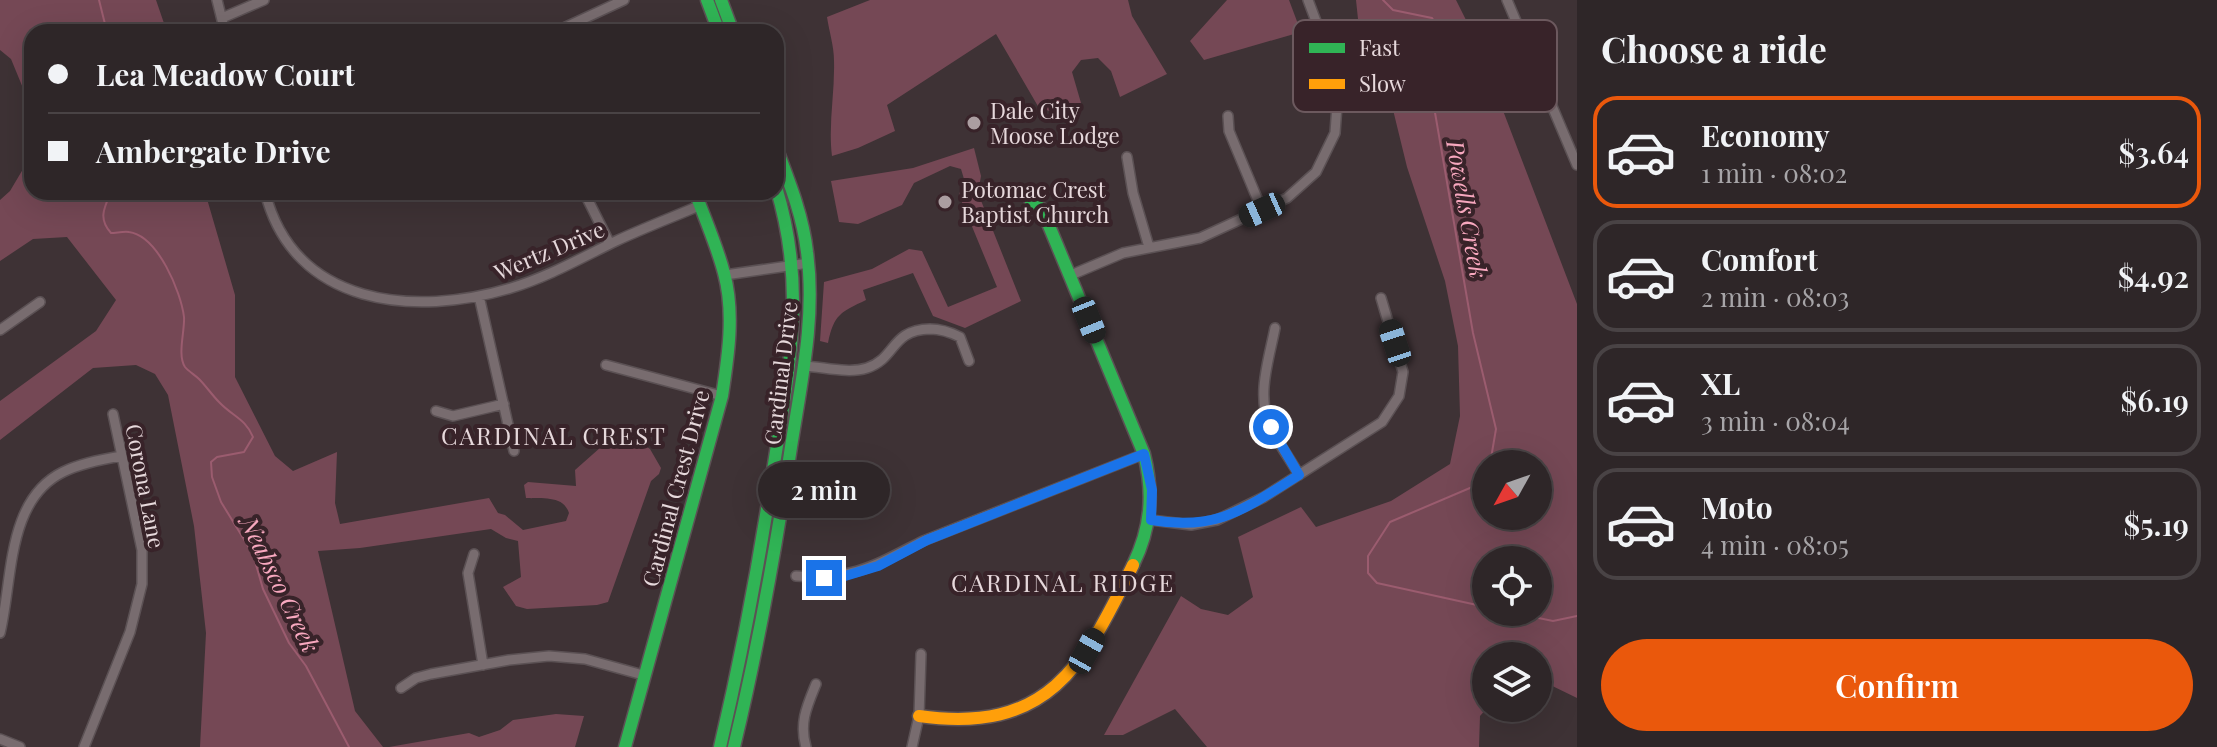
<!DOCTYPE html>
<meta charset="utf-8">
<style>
:root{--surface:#2e2628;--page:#3a3234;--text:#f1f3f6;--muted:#a7a5a8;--line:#494345;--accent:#ea580c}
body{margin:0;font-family:"Playfair Display",serif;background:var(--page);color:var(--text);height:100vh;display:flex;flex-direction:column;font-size:30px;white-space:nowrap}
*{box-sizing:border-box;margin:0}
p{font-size:26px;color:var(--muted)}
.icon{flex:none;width:44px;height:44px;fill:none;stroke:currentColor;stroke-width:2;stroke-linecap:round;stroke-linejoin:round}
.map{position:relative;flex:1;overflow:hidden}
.drawer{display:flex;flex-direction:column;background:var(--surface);width:640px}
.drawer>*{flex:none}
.guide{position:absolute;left:24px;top:24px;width:760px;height:176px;border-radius:24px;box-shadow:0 8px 32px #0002,0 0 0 2px var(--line);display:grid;align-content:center;height:176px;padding:0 24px;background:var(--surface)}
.needle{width:52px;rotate:230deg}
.buttons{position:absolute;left:1472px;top:450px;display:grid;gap:16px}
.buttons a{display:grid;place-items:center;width:80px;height:80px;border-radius:50%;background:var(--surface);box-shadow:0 8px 32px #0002,0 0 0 2px var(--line);font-size:40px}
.end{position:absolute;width:36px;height:36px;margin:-18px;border:10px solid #1a73e8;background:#fff;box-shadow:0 0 0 4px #fff}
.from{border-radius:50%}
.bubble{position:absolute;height:56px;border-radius:28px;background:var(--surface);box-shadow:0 8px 32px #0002,0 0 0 2px var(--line);font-size:26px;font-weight:600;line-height:56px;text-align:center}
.car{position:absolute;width:24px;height:48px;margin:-24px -12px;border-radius:10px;box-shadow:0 0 6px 2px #0007;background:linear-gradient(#222 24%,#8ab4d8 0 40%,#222 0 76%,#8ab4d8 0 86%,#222 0)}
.guide b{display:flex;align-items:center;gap:28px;height:76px;font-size:30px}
.guide b+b{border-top:2px solid var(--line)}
.guide i{width:20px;height:20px;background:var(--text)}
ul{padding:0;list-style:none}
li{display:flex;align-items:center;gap:24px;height:112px;margin:0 16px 12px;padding:0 8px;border:4px solid var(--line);border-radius:24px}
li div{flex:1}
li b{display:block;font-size:30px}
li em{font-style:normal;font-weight:600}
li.current{border-color:var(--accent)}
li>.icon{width:72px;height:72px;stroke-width:1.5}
h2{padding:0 24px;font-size:36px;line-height:96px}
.cta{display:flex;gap:16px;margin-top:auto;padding:16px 24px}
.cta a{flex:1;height:92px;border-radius:48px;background:var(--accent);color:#fff;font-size:32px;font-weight:600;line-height:92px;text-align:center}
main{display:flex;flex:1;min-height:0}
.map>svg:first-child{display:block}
.green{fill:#754855;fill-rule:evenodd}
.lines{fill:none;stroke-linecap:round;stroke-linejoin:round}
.stream{stroke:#9b5c6f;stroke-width:2}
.street-casing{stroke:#5b5154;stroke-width:12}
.fast-casing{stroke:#5b5154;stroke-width:15}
.slow-casing{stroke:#5b5154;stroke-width:15}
.street{stroke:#786c6f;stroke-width:9}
.fast{stroke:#30b455;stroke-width:12}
.slow{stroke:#ff9f0a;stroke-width:12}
.route{stroke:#1a73e8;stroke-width:10}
.poi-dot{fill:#ab9ea1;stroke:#382329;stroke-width:3}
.labels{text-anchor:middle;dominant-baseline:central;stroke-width:8;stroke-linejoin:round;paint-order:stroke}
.poi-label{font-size:22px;fill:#e6d8db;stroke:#382329;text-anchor:start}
.street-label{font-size:22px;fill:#e6d8db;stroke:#382329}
.water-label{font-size:24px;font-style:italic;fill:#f8a8bf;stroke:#382329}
.neighbourhood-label{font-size:24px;letter-spacing:2px;fill:#e6d8db;stroke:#382329}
.key{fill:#382329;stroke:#6c595e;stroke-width:2}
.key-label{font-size:22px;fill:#e6d8db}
</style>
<main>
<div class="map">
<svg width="1577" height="747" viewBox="0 0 1577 747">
<rect width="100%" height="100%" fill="#3e3235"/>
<path class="green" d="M0 0H156L167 32H32V110L11 59 0 50Z
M870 0H1128L1132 16 1167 74 1120 97 1111 71 1098 58 1081 60 1072 72 1081 103 1057 113 1039 108 996 34 887 105 895 131 858 148 832 156C828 124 835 93 834 61 834 46 829 31 827 17Z
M1227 0H1289L1301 32 1204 60 1190 41Z
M1356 0H1456L1476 40 1577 304V698L1538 679V656H1486L1487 708 1480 716 1479 747H1207L1175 709 1123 735H1104L1181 596 1201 609 1228 615 1253 597 1238 537 1301 507 1316 527 1391 501 1450 464 1460 416 1458 346 1445 281 1407 167 1385 77 1358 19ZM1486 464H1538V516H1486ZM1538 560V612H1486V560Z
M974 148 981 176 978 193 1021 301 965 328 933 316 913 273 863 290 866 300C841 312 834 314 828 343L820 341 824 282 872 269 909 249 922 251 948 307 997 287 959 195 964 179 961 169 950 166 914 183 902 205 858 224 839 222 831 181 913 168Z
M32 154V192H205L235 295V377L275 456 293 471 337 452 335 503 340 524 489 498 498 513 505 515 523 530 566 521 569 513C563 495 543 499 526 498L524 485 528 482 576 486 575 470 601 447 643 444 650 449 661 468 659 474 651 481 608 602 597 605 527 609 516 606 503 587 521 577 518 541 506 538 491 529 360 548 318 551 355 711 383 747H200L206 633 194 526 168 395 155 374 136 365 93 368 0 440V401L96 331 116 300 67 237 33 239 0 261V200L10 191Z
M556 714 584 716 575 747H389L469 733 479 737 500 730 513 720Z"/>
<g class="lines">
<path class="stream" d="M99 0 107 32
M1383 0 1393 10 1432 18 1451 49 1436 83 1433 101 1473 333 1496 429 1490 464
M111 192C104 208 98 219 111 233 116 233 124 231 129 232 158 236 181 292 184 317 185 331 177 355 185 367 188 371 195 375 199 379 206 386 212 395 219 402 232 416 246 419 253 437L244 452 217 457 211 462 212 477 221 502 253 554 263 589 289 643 306 666 349 747
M1486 475 1477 485 1390 522 1368 556V573L1377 583 1486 607
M1510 612 1553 621 1577 616"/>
<g class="street-casing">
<path id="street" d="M217 0 225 32
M1507 0 1577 165
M222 18 264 0
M555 32 624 0
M1228 116 1229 131 1262 210
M1127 157 1133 193 1149 247
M265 192C294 307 415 317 511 288 548 277 581 258 616 241 644 228 673 217 701 205
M584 192 610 244
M725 275 809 263
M1071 275 1123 253 1200 238 1287 198 1316 172 1335 133 1338 91 1334 69 1308 0
M479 296 514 451
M1275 328C1269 359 1256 396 1270 426 1278 443 1290 459 1299 475
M0 330 40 302
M606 365 722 396
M804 366C824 367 848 374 867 368 897 358 890 330 930 329 941 329 950 332 960 337L969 361
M436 411 453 416 504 404
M1151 520 1191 525 1217 520 1264 497 1382 422 1399 396 1403 372 1381 298
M474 554 468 573 483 665
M796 576C854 580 874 566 923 541L1144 454
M0 633C13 580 6 500 63 472 81 463 103 459 122 456
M401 688 416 678 431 674 509 660 549 656 585 659 643 675
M0 739 20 747
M84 747 130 632 142 584V550L113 414
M806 747C799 723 807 706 816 684
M912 747 919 716 921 654"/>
</g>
<g class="fast-casing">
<path id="fast" d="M707 0 719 32
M721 0 733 32
M1031 202 1042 209 1144 454C1154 494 1151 528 1133 565
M625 747 722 396C728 357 735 313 724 273 717 246 705 219 695 192
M720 747C741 658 758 568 772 477 788 372 808 292 776 187
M734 747C758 648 776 548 791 447 801 383 816 317 807 252 803 216 789 181 776 147"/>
</g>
<g class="slow-casing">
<path id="slow" d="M919 716C1048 734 1083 667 1133 565"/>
</g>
<use href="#street" class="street"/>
<use href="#fast" class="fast"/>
<use href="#slow" class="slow"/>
</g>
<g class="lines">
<path class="route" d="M824 578 845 576 878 566 927 540 1144 454 1152 490 1151 520C1218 531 1244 509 1299 475L1271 427"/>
</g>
<g class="poi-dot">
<circle cx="974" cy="123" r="8"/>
<circle cx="945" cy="202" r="8"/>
</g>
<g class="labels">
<g class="poi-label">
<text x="990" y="110">Dale City<tspan x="990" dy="25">Moose Lodge</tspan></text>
<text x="961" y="189">Potomac Crest<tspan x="961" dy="25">Baptist Church</tspan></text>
</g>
<g class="street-label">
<text transform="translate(549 250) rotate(-23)">Wertz Drive</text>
<text transform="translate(780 373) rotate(-83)">Cardinal Drive</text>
<text transform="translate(146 486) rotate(79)">Corona Lane</text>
<text transform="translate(675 488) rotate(-75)">Cardinal Crest Drive</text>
</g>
<g class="water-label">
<text transform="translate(1468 209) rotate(80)">Powells Creek</text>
<text transform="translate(281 584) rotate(64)">Neabsco Creek</text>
</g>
<g class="neighbourhood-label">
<text x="554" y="435">CARDINAL CREST</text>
<text x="1063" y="582">CARDINAL RIDGE</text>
</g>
</g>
<rect x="1293" y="20" width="264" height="92" rx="12" class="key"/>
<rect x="1309" y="43" width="36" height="10" fill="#30b455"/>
<rect x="1309" y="79" width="36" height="10" fill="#ff9f0a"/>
<g class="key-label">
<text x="1359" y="56">Fast</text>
<text x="1359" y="92">Slow</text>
</g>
</svg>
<div class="buttons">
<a><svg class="needle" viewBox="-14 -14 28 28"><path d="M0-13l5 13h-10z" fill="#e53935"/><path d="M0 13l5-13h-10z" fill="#a7a5a8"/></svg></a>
<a><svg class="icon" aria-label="locate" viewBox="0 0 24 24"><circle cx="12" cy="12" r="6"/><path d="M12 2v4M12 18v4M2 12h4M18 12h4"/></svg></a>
<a><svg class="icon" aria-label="layers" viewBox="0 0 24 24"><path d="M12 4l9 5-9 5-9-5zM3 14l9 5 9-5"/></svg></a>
</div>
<i class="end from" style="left:1271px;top:427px"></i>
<i class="end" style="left:824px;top:578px"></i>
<div class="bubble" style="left:758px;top:462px;width:132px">2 min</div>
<i class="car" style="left:1262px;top:210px;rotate:246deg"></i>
<i class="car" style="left:1089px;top:320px;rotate:158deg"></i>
<i class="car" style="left:1395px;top:343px;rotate:342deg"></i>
<i class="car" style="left:1087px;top:651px;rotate:29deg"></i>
<div class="guide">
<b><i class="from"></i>Lea Meadow Court</b>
<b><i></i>Ambergate Drive</b>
</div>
</div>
<section class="drawer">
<h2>Choose a ride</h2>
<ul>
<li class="current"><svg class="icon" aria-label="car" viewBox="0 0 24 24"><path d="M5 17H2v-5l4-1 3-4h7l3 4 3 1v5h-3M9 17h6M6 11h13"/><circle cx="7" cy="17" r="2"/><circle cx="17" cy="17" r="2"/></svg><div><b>Economy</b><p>1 min · 08:02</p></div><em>$3.64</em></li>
<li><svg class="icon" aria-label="car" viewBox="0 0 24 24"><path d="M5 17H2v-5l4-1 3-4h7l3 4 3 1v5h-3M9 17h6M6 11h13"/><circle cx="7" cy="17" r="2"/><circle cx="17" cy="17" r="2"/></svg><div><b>Comfort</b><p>2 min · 08:03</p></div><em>$4.92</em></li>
<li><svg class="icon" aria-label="car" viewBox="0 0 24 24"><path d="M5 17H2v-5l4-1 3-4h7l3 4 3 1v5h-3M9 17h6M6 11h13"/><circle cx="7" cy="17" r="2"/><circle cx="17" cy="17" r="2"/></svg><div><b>XL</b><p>3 min · 08:04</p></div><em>$6.19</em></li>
<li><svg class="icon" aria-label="car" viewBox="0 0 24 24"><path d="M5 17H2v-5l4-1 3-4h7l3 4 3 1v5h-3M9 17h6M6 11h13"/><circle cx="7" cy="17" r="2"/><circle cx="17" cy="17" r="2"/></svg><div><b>Moto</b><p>4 min · 08:05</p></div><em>$5.19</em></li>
</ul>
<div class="cta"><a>Confirm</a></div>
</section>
</main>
